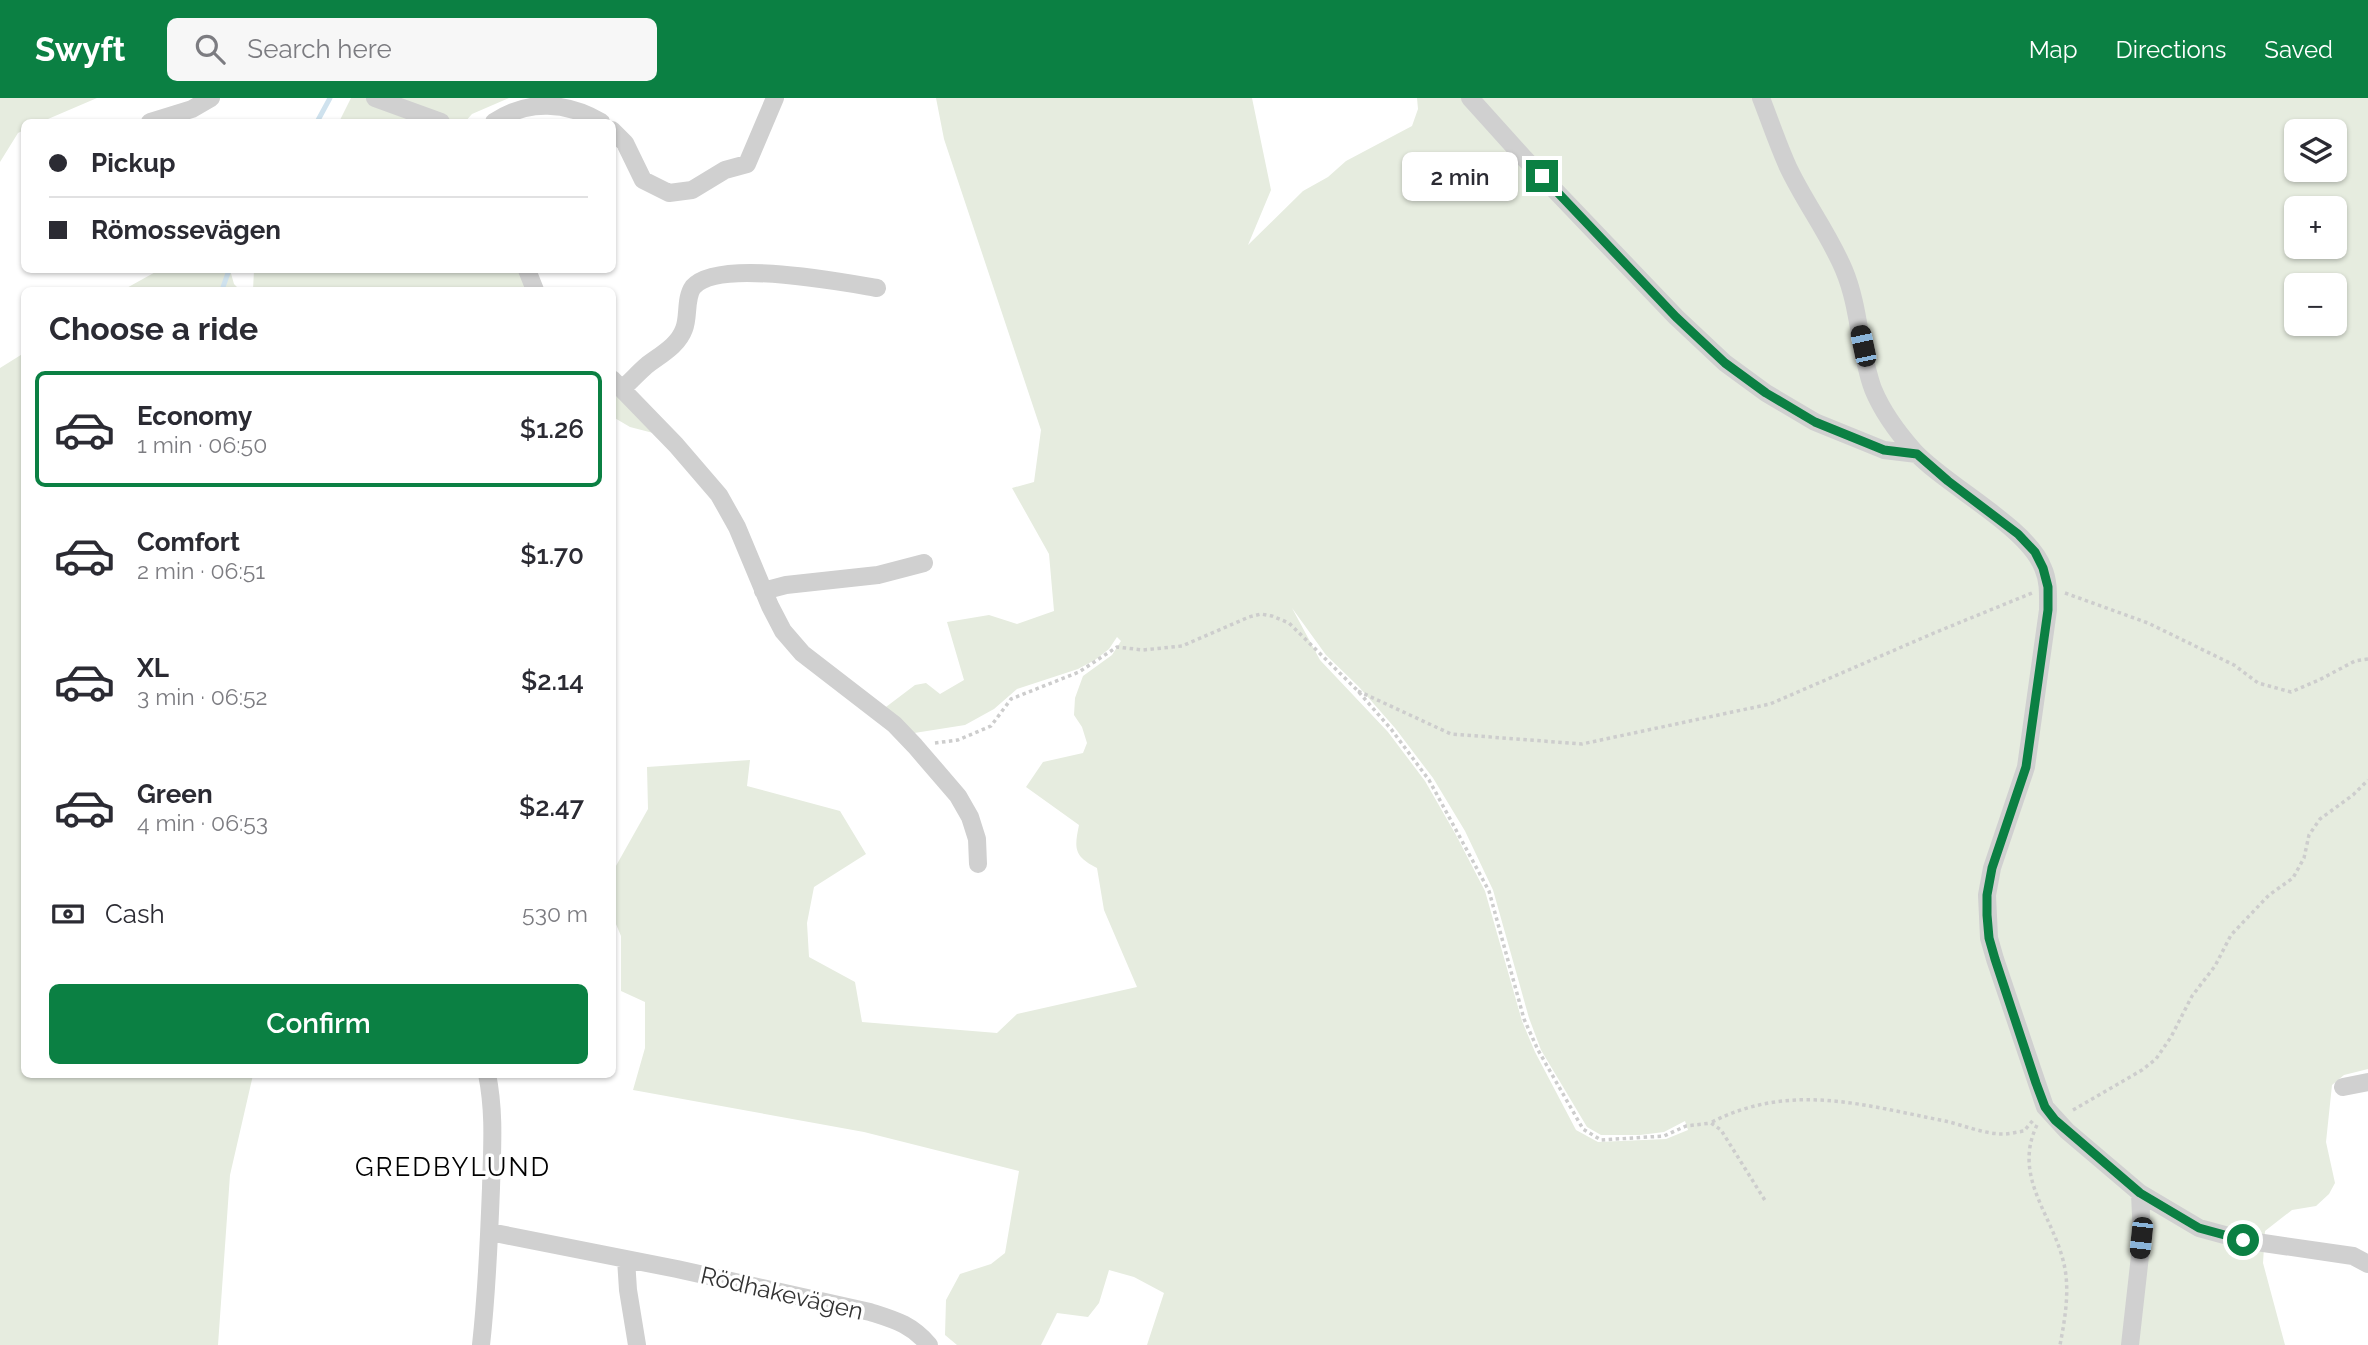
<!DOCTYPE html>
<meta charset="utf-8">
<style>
:root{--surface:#fff;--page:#f7f7f7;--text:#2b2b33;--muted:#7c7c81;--line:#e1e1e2;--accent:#0b8043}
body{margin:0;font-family:Raleway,sans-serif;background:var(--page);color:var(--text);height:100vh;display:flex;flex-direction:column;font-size:26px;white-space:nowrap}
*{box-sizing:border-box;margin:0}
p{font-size:23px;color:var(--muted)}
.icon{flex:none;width:38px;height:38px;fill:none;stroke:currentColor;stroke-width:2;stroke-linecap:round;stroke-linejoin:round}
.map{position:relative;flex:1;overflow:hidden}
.side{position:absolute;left:21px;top:189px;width:595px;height:791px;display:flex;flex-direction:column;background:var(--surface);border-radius:10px;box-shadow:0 2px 5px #0004}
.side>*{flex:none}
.guide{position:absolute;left:21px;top:21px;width:595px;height:154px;border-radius:10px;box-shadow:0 2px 5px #0004;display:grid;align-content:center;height:154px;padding:0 28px;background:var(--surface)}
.buttons{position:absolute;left:2284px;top:21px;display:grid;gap:14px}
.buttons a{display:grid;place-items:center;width:63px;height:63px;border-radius:10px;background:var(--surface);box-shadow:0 2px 5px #0004;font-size:35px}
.end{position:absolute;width:32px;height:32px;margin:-16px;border:9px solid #0b8043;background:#fff;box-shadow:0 0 0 4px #fff}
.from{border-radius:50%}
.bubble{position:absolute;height:49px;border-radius:10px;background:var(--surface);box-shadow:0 2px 5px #0004;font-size:23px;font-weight:600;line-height:49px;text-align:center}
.car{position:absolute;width:21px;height:42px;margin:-21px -10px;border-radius:9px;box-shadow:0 0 5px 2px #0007;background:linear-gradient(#222 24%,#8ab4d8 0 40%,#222 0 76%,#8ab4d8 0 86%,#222 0)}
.guide b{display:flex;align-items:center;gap:24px;height:66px;font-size:26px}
.guide b+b{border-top:2px solid var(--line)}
.guide i{width:18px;height:18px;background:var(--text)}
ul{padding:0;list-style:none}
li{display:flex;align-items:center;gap:21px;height:116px;margin:0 14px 10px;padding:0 14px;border:4px solid transparent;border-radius:10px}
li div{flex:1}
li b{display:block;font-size:26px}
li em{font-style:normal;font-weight:600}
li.on{border-color:var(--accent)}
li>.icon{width:63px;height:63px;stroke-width:1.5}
h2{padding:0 28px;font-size:32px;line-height:84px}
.pay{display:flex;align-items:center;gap:18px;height:77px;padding:0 28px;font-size:26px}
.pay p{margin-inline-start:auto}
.cta{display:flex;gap:14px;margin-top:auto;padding:14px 28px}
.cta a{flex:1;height:80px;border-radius:10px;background:var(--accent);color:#fff;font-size:28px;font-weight:600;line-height:80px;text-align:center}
header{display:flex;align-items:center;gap:42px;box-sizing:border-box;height:98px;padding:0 35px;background:var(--accent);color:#fff}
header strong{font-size:33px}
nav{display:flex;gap:38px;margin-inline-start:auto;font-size:24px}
.search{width:490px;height:63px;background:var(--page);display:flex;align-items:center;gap:18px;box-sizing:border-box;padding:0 24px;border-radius:10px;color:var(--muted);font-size:26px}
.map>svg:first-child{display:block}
.green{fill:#e6ecdf;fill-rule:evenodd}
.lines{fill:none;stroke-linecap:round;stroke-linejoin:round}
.stream{stroke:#cfe2ee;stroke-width:5}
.path{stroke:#cdcdcd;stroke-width:3.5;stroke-dasharray:3.5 3.5;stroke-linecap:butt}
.minor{stroke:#d0d0d0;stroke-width:18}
.route{stroke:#0b8043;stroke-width:9}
.labels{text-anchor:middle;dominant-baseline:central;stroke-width:7;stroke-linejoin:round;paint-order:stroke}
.street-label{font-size:24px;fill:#333;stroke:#fff}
.neighbourhood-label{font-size:26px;letter-spacing:2px;fill:#000;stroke:#fff}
</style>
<header>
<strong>Swyft</strong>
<div class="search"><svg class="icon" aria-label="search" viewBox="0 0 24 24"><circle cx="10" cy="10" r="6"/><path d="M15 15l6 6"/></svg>Search here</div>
<nav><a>Map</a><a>Directions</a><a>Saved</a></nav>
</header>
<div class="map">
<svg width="2368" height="1247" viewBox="0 0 2368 1247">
<rect width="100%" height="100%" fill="#fff"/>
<path class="green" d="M0 0H97L41 24H24V32L18 35 0 64Z
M351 0H509L472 16 465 24H339Z
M936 0H1252L1271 92 1248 147 1303 93 1328 79 1346 63 1412 28 1418 11 1417 0H2368V971L2344 977 2332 987 2326 1044 2335 1085 2329 1096 2316 1108 2292 1112 2265 1133 2263 1165 2285 1247H1147L1164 1195 1134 1179 1109 1172 1099 1205 1088 1219 1057 1215 1041 1247H957L945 1237 946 1202 960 1176 991 1166 1005 1155 1019 1073 864 1034 633 992 645 950V904L621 893V838L613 819 612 775 648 711 647 669 750 662 747 688 840 713 866 756 814 789 807 825 809 859 855 884 862 924 997 935 1017 916 1137 889 1104 812 1097 770C1074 758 1074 751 1079 727L1026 689 1043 664 1083 655 1087 645 1082 629 1074 617 1075 600 1083 578 1112 557 1121 543 1117 539 1109 551 1095 562 1078 571 1017 591 994 611 965 627 908 636 882 612 915 587 926 585 940 596 964 582 947 524 989 517 1017 526 1054 513 1049 456 1012 390 1034 384 1041 332 944 41ZM2296 33H2334V72H2296ZM2296 110H2334V149H2296ZM2296 187H2334V226H2296ZM1292 510 1326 557 1359 589 1395 630 1433 680 1465 733 1493 792 1529 920 1541 952 1587 1029 1601 1037H1640L1664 1034 1685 1023 1688 1032 1666 1041 1598 1044 1576 1032 1535 954 1522 923 1485 793 1456 737 1425 683 1388 634 1320 562Z
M159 172H230L234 186 240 192H123Z
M254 172H520L526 192H253Z
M24 255V976L253 977 230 1077 218 1247H0V270Z
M612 293 657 336 630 329 613 319Z"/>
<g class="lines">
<path class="stream" d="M317 24 330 0
M222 192 229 172"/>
<path class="path" d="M2065 495 2148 525 2234 567 2258 585 2291 594 2319 582 2355 563 2368 561
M1358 593 1451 636 1582 646 1770 606 1934 535 2032 495
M935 645 958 642 991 628 1011 601 1079 574 1117 549 1143 552 1182 548 1249 519 1261 516 1272 518 1289 525 1357 592 1391 631 1429 682 1489 793 1524 921 1538 952 1583 1031 1601 1042 1664 1038 1686 1028 1711 1025 1721 1032 1766 1104
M2073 1012 2142 972 2156 961 2171 939 2192 898 2215 868 2231 837 2269 797 2293 780 2304 760 2309 737 2320 721 2353 697 2368 682
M1712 1024C1791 984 1863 1007 1945 1023 1963 1027 1984 1036 2003 1036 2010 1036 2017 1034 2024 1033L2034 1021
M2037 1027C2012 1079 2053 1117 2064 1166 2070 1192 2065 1221 2060 1247"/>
<path class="minor" d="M375 0 441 24
M1470 0 1525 61 1676 219 1725 265 1766 295 1815 324 1884 352 1917 356
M1761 0C1770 23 1778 47 1788 69 1805 105 1829 136 1844 172 1860 210 1859 253 1873 291 1882 313 1898 335 1914 353 1946 388 2028 429 2043 470 2049 483 2048 498 2048 512L2026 669 1992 770 1987 797 1989 840 1995 861 2045 1009 2067 1033 2140 1095 2199 1130 2243 1142 2353 1158 2368 1166
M150 24 192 11 211 0
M494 24C528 1 567 4 601 24
M612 32 625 45 643 82 669 95 692 92 725 72 747 66 775 0
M527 172 535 192
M612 281 676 347 719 397 737 429 770 508 783 533 802 555 894 626 915 648 958 698 970 719 977 741 978 766
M623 290C631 283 638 275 646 268 660 257 678 248 684 231 689 219 685 200 693 189 718 160 841 184 877 190
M763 493 786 487 878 477 924 465
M2343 989 2368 984
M490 1134 677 1171 870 1214C895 1222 911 1226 929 1247
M626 1161 628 1192 637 1247
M481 1247C487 1194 489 1143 491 1090 492 1051 495 1015 487 976
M2130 1247 2142 1140 2140 1095"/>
</g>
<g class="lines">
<path class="route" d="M1542 78 1676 219 1725 265 1766 295 1815 324 1884 352 1917 356 1948 383 2018 436 2035 454 2043 470 2048 489V512L2026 669 1992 770 1987 797V817L1989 840 1995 861 2036 985 2045 1009 2055 1022 2140 1095 2199 1130 2243 1142"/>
</g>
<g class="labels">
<g class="street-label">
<text transform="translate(782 1195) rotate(13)">Rödhakevägen</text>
</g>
<g class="neighbourhood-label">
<text x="453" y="1069">GREDBYLUND</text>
</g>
</g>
</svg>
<div class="buttons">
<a><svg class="icon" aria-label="layers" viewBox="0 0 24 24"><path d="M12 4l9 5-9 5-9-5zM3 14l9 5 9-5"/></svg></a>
<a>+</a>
<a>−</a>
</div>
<i class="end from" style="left:2243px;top:1142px"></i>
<i class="end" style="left:1542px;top:78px"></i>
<div class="bubble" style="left:1402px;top:54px;width:116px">2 min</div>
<i class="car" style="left:1863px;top:248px;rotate:348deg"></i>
<i class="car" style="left:2141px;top:1140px;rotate:186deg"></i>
<div class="guide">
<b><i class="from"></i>Pickup</b>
<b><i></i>Römossevägen</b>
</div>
<section class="side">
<h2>Choose a ride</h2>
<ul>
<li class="on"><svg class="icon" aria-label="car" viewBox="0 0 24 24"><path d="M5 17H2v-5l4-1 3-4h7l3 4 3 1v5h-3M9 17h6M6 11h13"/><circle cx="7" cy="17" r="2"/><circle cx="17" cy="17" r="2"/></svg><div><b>Economy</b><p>1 min · 06:50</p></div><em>$1.26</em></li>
<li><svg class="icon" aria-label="car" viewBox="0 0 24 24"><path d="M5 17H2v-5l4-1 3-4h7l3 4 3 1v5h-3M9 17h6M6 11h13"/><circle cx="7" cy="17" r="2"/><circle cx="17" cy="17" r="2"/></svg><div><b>Comfort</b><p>2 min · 06:51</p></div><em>$1.70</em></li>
<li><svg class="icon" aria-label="car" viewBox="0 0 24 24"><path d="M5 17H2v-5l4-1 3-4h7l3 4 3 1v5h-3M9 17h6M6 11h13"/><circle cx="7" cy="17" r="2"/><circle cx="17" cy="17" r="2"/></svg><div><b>XL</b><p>3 min · 06:52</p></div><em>$2.14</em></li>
<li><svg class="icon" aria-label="car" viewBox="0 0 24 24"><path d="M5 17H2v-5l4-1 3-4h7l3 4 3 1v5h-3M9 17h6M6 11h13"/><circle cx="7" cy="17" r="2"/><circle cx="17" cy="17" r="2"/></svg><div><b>Green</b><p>4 min · 06:53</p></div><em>$2.47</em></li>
</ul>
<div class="pay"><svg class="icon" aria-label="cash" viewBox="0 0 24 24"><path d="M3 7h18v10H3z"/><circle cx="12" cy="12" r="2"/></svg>Cash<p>530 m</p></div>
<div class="cta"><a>Confirm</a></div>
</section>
</div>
